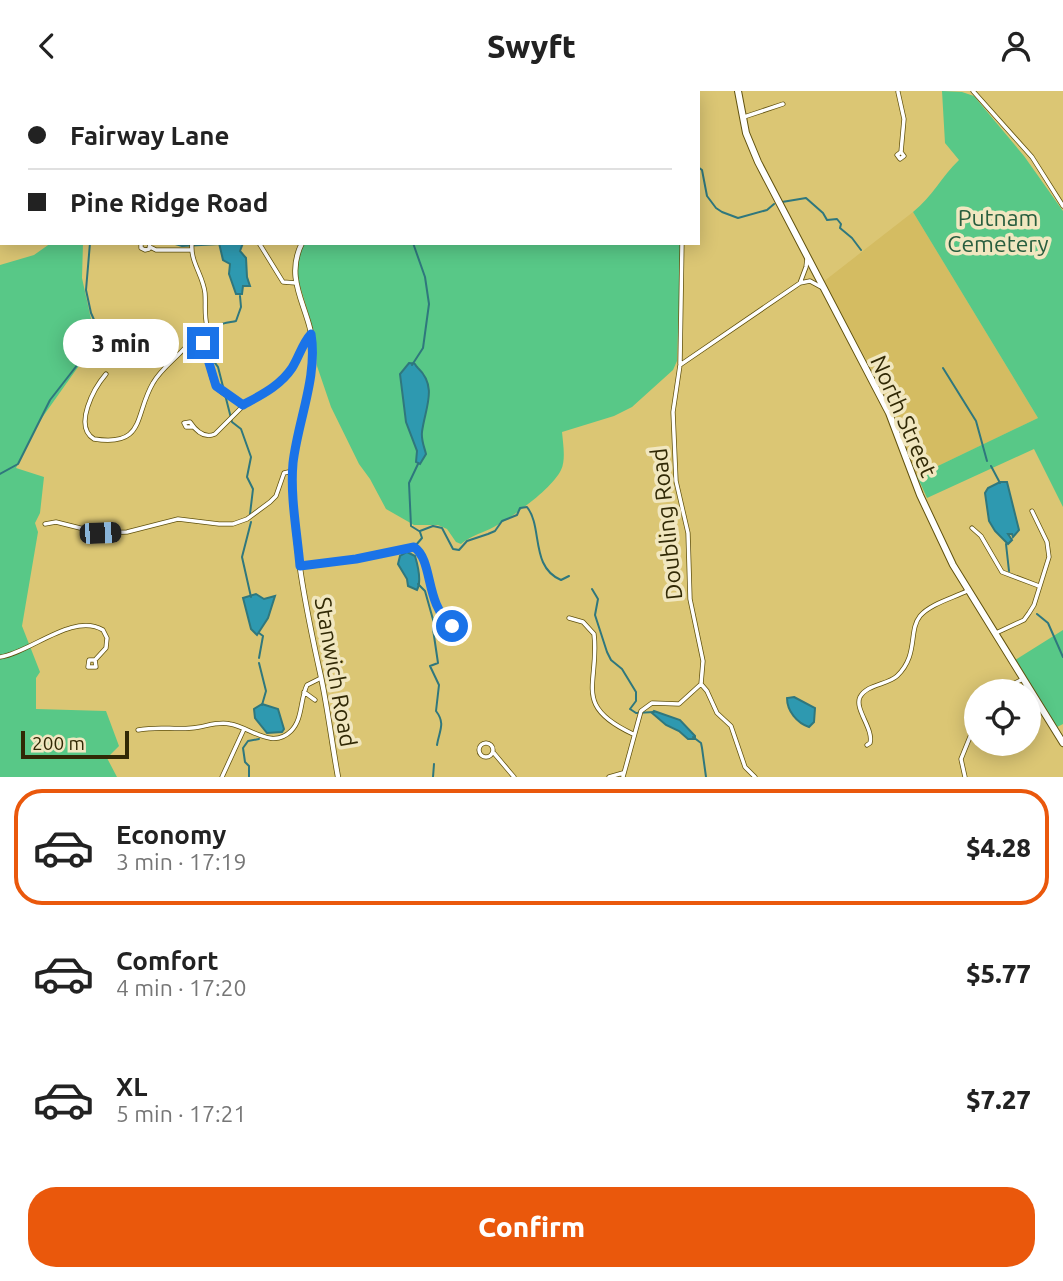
<!DOCTYPE html>
<meta charset="utf-8">
<style>
:root{--surface:#fff;--page:#f2f2f2;--text:#222;--muted:#767676;--line:#e0e0e0;--accent:#ea580c}
body{margin:0;font-family:Ubuntu,sans-serif;background:var(--page);color:var(--text);height:100vh;display:flex;flex-direction:column;font-size:26px;white-space:nowrap}
*{box-sizing:border-box;margin:0}
p{font-size:23px;color:var(--muted)}
.icon{flex:none;width:38px;height:38px;fill:none;stroke:currentColor;stroke-width:2;stroke-linecap:round;stroke-linejoin:round}
.map{position:relative;height:686px;overflow:hidden}
.panel{display:flex;flex-direction:column;background:var(--surface);flex:1}
.panel>*{flex:none}
.banner{position:absolute;left:0px;top:0px;width:700px;height:154px;box-shadow:0 4px 18px #0003;display:grid;align-content:center;height:154px;padding:0 28px;background:var(--surface)}
.buttons{position:absolute;left:964px;top:588px;display:grid;gap:14px}
.buttons a{display:grid;place-items:center;width:77px;height:77px;border-radius:50%;background:var(--surface);box-shadow:0 4px 18px #0003;font-size:35px}
.scale{position:absolute;left:21px;bottom:18px;width:108px;box-sizing:border-box;padding-left:7px;border:4px solid #312905;border-top:0;font-size:19px;line-height:24px;white-space:nowrap;color:#312905;-webkit-text-stroke:5px #f1e7c0;paint-order:stroke}
.end{position:absolute;width:32px;height:32px;margin:-16px;border:9px solid #1a73e8;background:#fff;box-shadow:0 0 0 4px #fff}
.from{border-radius:50%}
.bubble{position:absolute;height:49px;border-radius:24px;background:var(--surface);box-shadow:0 4px 18px #0003;font-size:23px;font-weight:800;line-height:49px;text-align:center}
.car{position:absolute;width:21px;height:42px;margin:-21px -10px;border-radius:9px;box-shadow:0 0 5px 2px #0007;background:linear-gradient(#222 24%,#8ab4d8 0 40%,#222 0 76%,#8ab4d8 0 86%,#222 0)}
.banner b{display:flex;align-items:center;gap:24px;height:66px;font-size:26px}
.banner b+b{border-top:2px solid var(--line)}
.banner i{width:18px;height:18px;background:var(--text)}
ul{padding:12px 0 0;list-style:none}
li{display:flex;align-items:center;gap:21px;height:116px;margin:0 14px 10px;padding:0 14px;border:4px solid transparent;border-radius:28px}
li div{flex:1}
li b{display:block;font-size:26px}
li em{font-style:normal;font-weight:800}
li.active{border-color:var(--accent)}
li>.icon{width:63px;height:63px;stroke-width:1.5}
.primary-button{display:flex;gap:14px;margin-top:auto;padding:14px 28px}
.primary-button a{flex:1;height:80px;border-radius:28px;background:var(--accent);color:#fff;font-size:28px;font-weight:800;line-height:80px;text-align:center}
header{display:flex;justify-content:space-between;align-items:center;height:91px;padding:0 28px;background:var(--surface);font-size:32px;font-weight:800}
.map>svg:first-child{display:block}
.built{fill:#d4bc62}
.green{fill:#58c887}
.water{fill:#2e99b0;stroke:#2f777d;stroke-width:2}
.lines{fill:none;stroke-linecap:round;stroke-linejoin:round}
.stream{stroke:#2f777d;stroke-width:2}
.minor-casing{stroke:#60510e;stroke-width:5}
.tertiary-casing{stroke:#60510e;stroke-width:6}
.primary-casing{stroke:#60510e;stroke-width:8}
.minor{stroke:#fff;stroke-width:3.5}
.tertiary{stroke:#fff;stroke-width:4.5}
.primary{stroke:#fff;stroke-width:6}
.route{stroke:#1a73e8;stroke-width:9}
.labels{text-anchor:middle;dominant-baseline:central;stroke-width:7;stroke-linejoin:round;paint-order:stroke}
.park-label{font-size:23px;fill:#285e3e;stroke:#f1e7c0}
.street-label{font-size:23px;fill:#312905;stroke:#f1e7c0}
</style>
<header><svg class="icon" aria-label="back" viewBox="0 0 24 24"><path d="M15 5l-7 7 7 7"/></svg>Swyft<svg class="icon" aria-label="person" viewBox="0 0 24 24"><circle cx="12" cy="8" r="4"/><path d="M4 21q1-7 8-7t8 7"/></svg></header>
<div class="map">
<svg width="1063" height="686" viewBox="0 0 1063 686">
<rect width="100%" height="100%" fill="#dbc674"/>
<path class="built" d="M913 121 1038 327 917 385 889 309 823 191Z"/>
<path class="green" d="M942 0 962 1 974 5 1024 65 1063 120V416L1034 358 927 407 917 385 1038 327 913 121C932 106 942 85 959 69L945 52Z
M51 152H83L82 187 91 228 88 257 83 269 39 331 16 377 44 386 40 422 35 432 38 441 22 535 40 581 36 587V618L106 620 119 655 107 667 117 686H0V174L34 164Z
M304 152H681L677 270 673 279 632 316 614 325 562 341C563 352 566 369 561 379 552 398 509 429 490 438 479 443 469 446 461 453L456 451 447 438 438 434H414L386 418 370 388 359 373 331 316 317 275 315 244 296 182 300 161Z
M1063 539V633L1057 636 1015 569Z"/>
<path class="water" d="M219 152H243L240 160 246 167 247 186 250 195H243L242 203H236L229 183 230 173 223 169Z
M409 272C418 273 412 271 418 277 438 296 425 317 422 341 421 349 424 355 426 363L420 373 416 371 417 360 406 331 400 283Z
M1000 391H1007L1019 439 1013 446 1012 443H1008L1012 449 1008 453 995 440 989 430 985 402 988 397Z
M407 461 415 465C418 475 422 490 417 499L408 495 407 488 398 473 400 465Z
M256 503 264 508 275 505 268 527 257 544 251 538 243 507Z
M794 606 815 617 814 631 809 636C797 632 787 620 787 607Z
M262 613 278 618 284 638 282 641 267 642 255 627 254 618Z
M654 620 680 629 695 645V648H688L679 640 666 634 652 622Z"/>
<g class="lines">
<path class="stream" d="M413 0V2
M674 2V0
M698 76 702 79 707 105 716 117 722 121 738 127 767 119 774 113
M782 111 806 107 823 122 827 129 837 128 841 133 840 137 852 147 861 159
M172 152 182 155 220 153
M240 205 241 216 236 230C232 231 222 232 219 234 206 244 208 264 218 276L232 331 241 338 251 366 247 386 253 398 250 423
M412 274 423 257 429 213 425 186 413 152
M943 277 976 330 987 370
M418 373 409 392 411 435 419 440
M991 375 1000 392
M0 383 18 373 50 309 85 264 95 231 91 222 86 199 90 152
M420 440 433 435 442 437 453 458 459 459 467 450 488 443 495 440 502 430 517 424 520 417 527 416C543 436 530 476 561 489L569 485
M1006 453 1009 480
M416 454 422 447 420 441
M418 493 425 500 434 532 433 538 438 572 430 575 439 594 436 620C446 633 439 640 437 654
M592 498 598 508 595 524 607 561 611 569 622 578 636 601V610L630 618 636 622 654 621
M251 506 242 466 251 431
M1037 523 1048 532 1063 566
M259 567 263 545 259 542
M259 572 266 600 262 614
M693 646 701 652 702 657 706 686
M249 686V675L245 671 243 657 248 650 259 648
M433 686 434 673"/>
<g class="minor-casing">
<path id="minor" d="M198 0 199 2
M973 0 1032 66 1063 115
M898 1 904 28 901 61 897 64 900 68 904 65 901 61
M744 26 783 13
M141 152V157L145 159 149 158 150 152
M192 152C190 171 203 184 205 202 206 214 204 223 207 235
M259 152 283 191 296 192
M150 156 156 159H191
M800 192 806 176 807 168
M680 273 682 152
M106 283C94 297 73 335 94 348 146 356 134 324 153 292 159 281 170 272 179 263 186 256 191 249 201 250 212 265 206 286 219 299 225 305 235 309 244 314
M193 336H186L184 332 190 331C196 340 204 348 215 343L244 314 281 290 290 280 305 250 311 243
M45 433 56 431 100 442 127 441 178 428 219 433H233L247 428 270 411 276 405 284 382 293 380
M972 437 981 445 1002 481 1039 495
M300 475 356 469 414 456C434 469 424 513 452 535
M569 527 583 531 594 543C600 593 571 614 633 643
M996 542 1024 529 1029 522 1034 514 1049 466 1047 451 1032 420
M0 566C30 562 73 521 103 539L107 547 106 557 95 569H89L88 576H96L95 569
M701 593 707 600 717 622 731 635 745 676 755 686
M999 600 1023 588
M304 601 315 609
M138 639C160 635 172 639 192 637 205 636 217 630 230 633 250 636 272 659 291 640 303 628 300 608 307 594L321 587
M479 659a7 7 0 1 1 14 0a7 7 0 1 1-14 0Z
M867 654 870 652C874 638 854 618 860 606 867 593 887 594 897 585 919 564 908 540 920 525 930 513 953 507 967 500
M493 661 514 686
M222 686 244 638
M609 686 623 682
M623 686 641 620 652 612 679 613 701 593 703 570 690 508 688 442 676 390 673 321 680 274 800 192 810 190 821 196
M965 686 961 668 976 631"/>
</g>
<g class="tertiary-casing">
<path id="tertiary" d="M264 0 265 2
M302 2 303 0
M302 152C282 192 313 220 313 260 312 301 294 340 293 381 291 445 307 523 321 586 328 619 332 653 338 686"/>
</g>
<g class="primary-casing">
<path id="primary" d="M738 0 746 42 758 71 889 322 920 404 953 474 1063 652"/>
</g>
<use href="#minor" class="minor"/>
<use href="#tertiary" class="tertiary"/>
<use href="#primary" class="primary"/>
</g>
<g class="lines">
<path class="route" d="M203 252 216 295 243 314C261 304 280 295 292 277 299 266 302 253 311 243 318 286 298 329 293 372 290 405 297 441 300 475L356 468 414 456C434 470 424 512 452 535"/>
</g>
<g class="labels">
<g class="park-label">
<text x="998" y="126">Putnam<tspan x="998" dy="26">Cemetery</tspan></text>
</g>
<g class="street-label">
<text transform="translate(904 325) rotate(66)">North Street</text>
<text transform="translate(666 433) rotate(-96)">Doubling Road</text>
<text transform="translate(336 581) rotate(80)">Stanwich Road</text>
</g>
</g>
</svg>
<div class="buttons">
<a><svg class="icon" aria-label="locate" viewBox="0 0 24 24"><circle cx="12" cy="12" r="6"/><path d="M12 2v4M12 18v4M2 12h4M18 12h4"/></svg></a>
</div>
<div class="scale">200 m</div>
<i class="end from" style="left:452px;top:535px"></i>
<i class="end" style="left:203px;top:252px"></i>
<div class="bubble" style="left:63px;top:228px;width:116px">3 min</div>
<i class="car" style="left:100px;top:442px;rotate:88deg"></i>
<div class="banner">
<b><i class="from"></i>Fairway Lane</b>
<b><i></i>Pine Ridge Road</b>
</div>
</div>
<section class="panel">
<ul>
<li class="active"><svg class="icon" aria-label="car" viewBox="0 0 24 24"><path d="M5 17H2v-5l4-1 3-4h7l3 4 3 1v5h-3M9 17h6M6 11h13"/><circle cx="7" cy="17" r="2"/><circle cx="17" cy="17" r="2"/></svg><div><b>Economy</b><p>3 min · 17:19</p></div><em>$4.28</em></li>
<li><svg class="icon" aria-label="car" viewBox="0 0 24 24"><path d="M5 17H2v-5l4-1 3-4h7l3 4 3 1v5h-3M9 17h6M6 11h13"/><circle cx="7" cy="17" r="2"/><circle cx="17" cy="17" r="2"/></svg><div><b>Comfort</b><p>4 min · 17:20</p></div><em>$5.77</em></li>
<li><svg class="icon" aria-label="car" viewBox="0 0 24 24"><path d="M5 17H2v-5l4-1 3-4h7l3 4 3 1v5h-3M9 17h6M6 11h13"/><circle cx="7" cy="17" r="2"/><circle cx="17" cy="17" r="2"/></svg><div><b>XL</b><p>5 min · 17:21</p></div><em>$7.27</em></li>
</ul>
<div class="primary-button"><a>Confirm</a></div>
</section>
